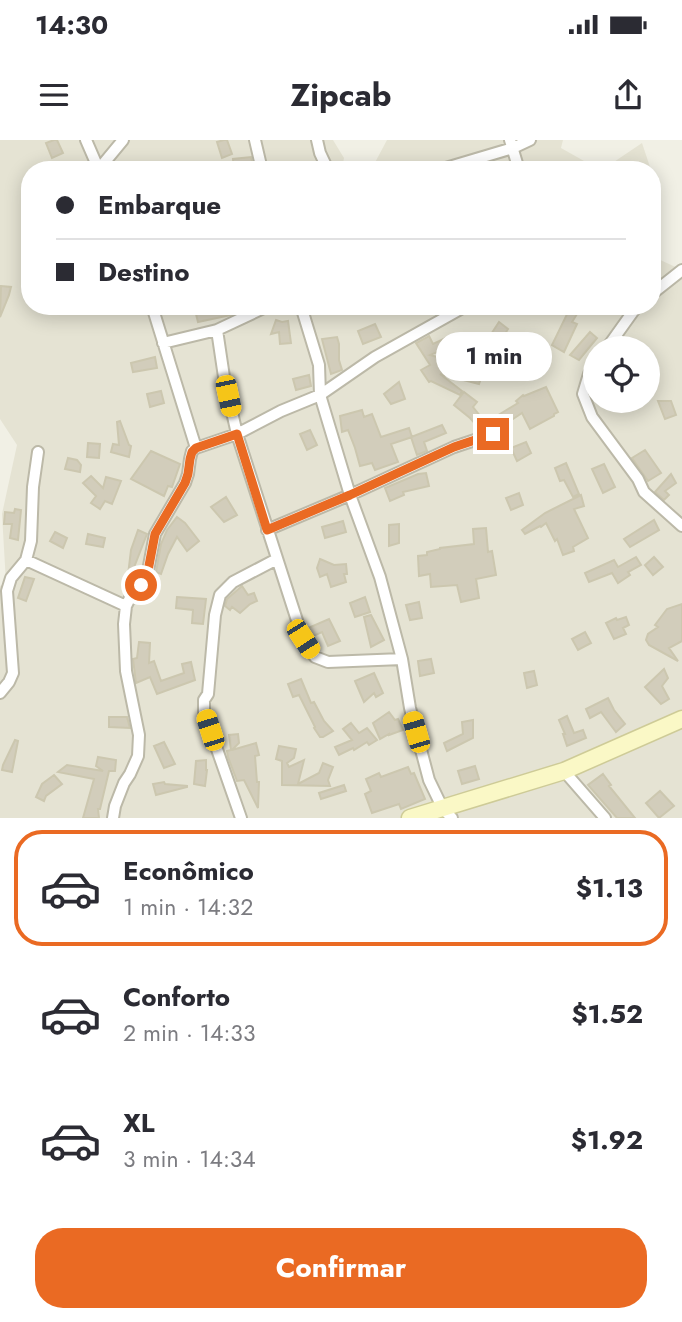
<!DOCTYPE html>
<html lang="pt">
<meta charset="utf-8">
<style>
:root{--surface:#fff;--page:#f2f2f3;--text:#2b2b33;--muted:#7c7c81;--line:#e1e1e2;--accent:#ea6a23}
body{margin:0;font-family:Jost,sans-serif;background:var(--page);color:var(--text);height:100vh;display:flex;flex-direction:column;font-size:26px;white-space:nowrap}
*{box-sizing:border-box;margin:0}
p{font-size:23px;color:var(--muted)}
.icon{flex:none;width:38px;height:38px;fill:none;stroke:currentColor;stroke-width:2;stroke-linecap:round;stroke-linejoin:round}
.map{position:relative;height:678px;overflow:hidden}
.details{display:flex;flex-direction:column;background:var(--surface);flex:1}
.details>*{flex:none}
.guide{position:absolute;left:21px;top:21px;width:640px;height:154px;border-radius:28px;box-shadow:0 4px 18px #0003;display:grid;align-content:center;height:154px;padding:0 35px;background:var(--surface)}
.fabs{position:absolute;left:583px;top:196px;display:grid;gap:14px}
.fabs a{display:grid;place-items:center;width:77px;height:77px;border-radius:50%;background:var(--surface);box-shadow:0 4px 18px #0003;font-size:35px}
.end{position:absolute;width:32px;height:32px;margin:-16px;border:9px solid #ea6a23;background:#fff;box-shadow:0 0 0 4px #fff}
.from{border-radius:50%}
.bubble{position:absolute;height:49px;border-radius:24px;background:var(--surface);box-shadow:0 4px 18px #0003;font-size:23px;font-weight:700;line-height:49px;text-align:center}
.car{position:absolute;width:21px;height:42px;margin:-21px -10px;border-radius:9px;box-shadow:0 0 5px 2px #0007;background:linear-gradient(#f5c518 24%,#345 0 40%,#f5c518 0 76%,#345 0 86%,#f5c518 0)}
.guide b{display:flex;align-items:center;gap:24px;height:66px;font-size:26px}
.guide b+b{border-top:2px solid var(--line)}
.guide i{width:18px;height:18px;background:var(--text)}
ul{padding:12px 0 0;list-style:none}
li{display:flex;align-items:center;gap:21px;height:116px;margin:0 14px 10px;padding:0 21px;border:4px solid transparent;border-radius:28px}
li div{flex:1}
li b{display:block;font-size:26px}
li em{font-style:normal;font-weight:700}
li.on{border-color:var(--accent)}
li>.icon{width:63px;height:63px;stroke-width:1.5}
.cta{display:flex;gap:14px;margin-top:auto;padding:14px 35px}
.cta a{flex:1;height:80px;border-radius:28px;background:var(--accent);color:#fff;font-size:28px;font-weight:700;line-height:80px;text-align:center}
.status{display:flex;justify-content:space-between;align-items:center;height:49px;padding:0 35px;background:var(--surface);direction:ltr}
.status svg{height:19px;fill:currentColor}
header{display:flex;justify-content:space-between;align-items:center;height:91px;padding:0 35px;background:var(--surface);font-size:32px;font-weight:700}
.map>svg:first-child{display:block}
.residential{fill:#e5e3d3;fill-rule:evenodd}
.building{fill:#d2cdbb;stroke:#ccc7af;stroke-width:2}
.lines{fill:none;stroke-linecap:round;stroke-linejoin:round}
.street-casing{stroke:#bcb9a8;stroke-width:14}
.secondary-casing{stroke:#cecb97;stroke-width:19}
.street{stroke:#fff;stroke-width:10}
.secondary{stroke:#faf8c6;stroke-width:16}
.route{stroke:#ea6a23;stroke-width:9}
</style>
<div class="status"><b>14:30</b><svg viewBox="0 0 49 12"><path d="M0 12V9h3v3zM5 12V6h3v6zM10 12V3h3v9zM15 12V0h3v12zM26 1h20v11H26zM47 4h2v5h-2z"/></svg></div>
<header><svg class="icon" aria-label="menu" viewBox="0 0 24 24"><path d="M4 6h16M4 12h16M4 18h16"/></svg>Zipcab<svg class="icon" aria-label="share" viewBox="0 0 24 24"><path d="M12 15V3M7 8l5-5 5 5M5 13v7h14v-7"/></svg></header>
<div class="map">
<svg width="682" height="678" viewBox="0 0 682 678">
<rect width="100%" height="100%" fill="#f1f0e5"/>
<path class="residential" d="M0 0H333L344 18 342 30H30V166H653V111L656 118 682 130V678H0V446L6 443 2 374 17 305 0 279ZM595 208H648V261H595Z
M387 0H563L561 8 600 30H371Z
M642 3 651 30H602Z"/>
<path class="building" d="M54 0H57L63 13 52 18 46 3Z
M224 0H227L232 14 222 18 217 2Z
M251 17 254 30H234L233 19Z
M1 146 11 147 9 155 0 177Z
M194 166H229L231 175 198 182Z
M571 166H582L572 182 577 184 564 212 552 205Z
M276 180 282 182 288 181 291 203 280 204 279 192 271 194Z
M499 182 508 189 498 205 497 215H485L486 202Z
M375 184 381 197 363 204 358 191Z
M590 192 597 198 579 220 570 215Z
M429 196 433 204 446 198 449 207 430 215 455 222 461 235 464 213 478 215 474 233 482 235 479 244 440 234 462 251 460 255 431 241 429 242 421 230 430 225 416 203Z
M337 197 339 204V220L342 230 331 234 322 199Z
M155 217 157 228 133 232 131 223Z
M309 235 311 246 296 250 293 239Z
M399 242 405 259 391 264 384 254Z
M546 247 558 272 554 274V276L530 289 522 273 501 287 495 277 518 263 516 261 523 255 524 256Z
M161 251 164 263 150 267 147 254Z
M464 252 477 262 473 267 485 282 478 287 470 278 454 265Z
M658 261H671L676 275 665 279Z
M362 270 364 277 372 274 381 297 409 288 412 297 391 304 398 322 375 330 372 323 360 326 355 308 348 290 342 292 340 276Z
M120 281 129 305 131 306 129 317 111 312 113 304 119 305 117 282Z
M442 285 446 293 424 302 427 311 417 315 411 297Z
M310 290 317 305 307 310 300 294Z
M526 302 531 313 517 321 511 308Z
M88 303 100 304 99 318 87 317Z
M645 310 661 333 648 341 632 318Z
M151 311 180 324 172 347 168 346 164 356 131 339Z
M68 318 77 320 81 325 80 332 65 329Z
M566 323 579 354 573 357 564 340 560 341 555 328Z
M604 324 615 347 603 353 592 329Z
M426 333 429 346 403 352 404 355 390 361 385 348 418 334Z
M671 334 676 343 665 351 669 355 664 360 655 352Z
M91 336 103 348 106 337 121 341 112 364 105 361 100 369 91 363 96 356 83 343Z
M519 353 523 365 511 370 506 358Z
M581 355 584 366 574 369 588 398 573 407 574 411 563 415 557 399 555 401 546 383 541 387 540 386 525 394 522 390 545 373Z
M226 357 237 375 224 382 211 367Z
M15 369 21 370 18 400 10 398 12 384H4L5 372 14 373Z
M177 377 185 383 199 401 187 411 177 397 168 414 161 434 156 432 161 404 167 390Z
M654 380 659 390 630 407 624 399Z
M343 381 346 392 325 398 322 387Z
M399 384V403L389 406V385Z
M486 388 488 412 492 411 496 435 476 439 479 458 461 462 457 445 431 447 430 434 419 436 418 416 427 415V412L440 409V408L474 404 473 389Z
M138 390 147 394 131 435H128L131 410Z
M55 392 67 398 63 408 50 401Z
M88 394 105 398 103 407 86 404Z
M636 417 641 425 628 432 630 435 618 443 612 433 589 442 585 433 614 420 618 427Z
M654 417 663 427 653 435 645 425Z
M320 419 334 425 346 424 347 434H344L346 442 331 447 327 434 320 437 317 428Z
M25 437 34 439 26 461 18 458Z
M242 446 248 455 254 453 257 461 250 464 240 473 232 467 230 470 225 466 227 459Z
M177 457 206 459 203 484 192 483 193 470 176 468Z
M365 457 370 472 355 477 350 463Z
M419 462 422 478 410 480 406 465Z
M682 464V501L669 508 678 521 649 505 646 500 648 494 658 487 655 485 667 469Z
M371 475 384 500 371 507 364 477Z
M626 477 629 485 623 488 626 494 614 499 606 483 616 478 617 480Z
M329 479 340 501 328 506 322 492 311 497 308 488Z
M585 492 591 503 578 510 572 499Z
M139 502 150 503 149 523 154 521 161 541 184 533 182 524 191 522 195 540 157 554 150 537 136 543 133 519 137 518Z
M431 519 434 533 420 536 418 521Z
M664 529 668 538 662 546 669 559 661 564 645 547Z
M534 531 537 545 527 548 524 533Z
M374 533 383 553 376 557 374 553 364 562 355 541Z
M301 539 311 563 314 562 324 581 333 591 323 597H320L314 588 315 587 299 555 293 557 288 544Z
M608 558 614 570 625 584 616 592 601 572 590 578 586 569Z
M389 572 395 580 398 579 403 590 389 595V594L380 599 373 583Z
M567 576 574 593 583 590 586 598 567 606 563 594H565L559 580Z
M109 577H127L130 588 109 587Z
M473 580V598L447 611 444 603 463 594 462 582Z
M351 583 359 593 367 588 377 600 369 605 367 602 354 610 353 608 339 615 335 607 352 600 343 589Z
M238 594 239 603 232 610 256 603 259 615 255 616 257 642H259L258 668 244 640 237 641 228 617 227 611 231 610 229 595Z
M15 600 18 601 12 632 2 630 3 625Z
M164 602 175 624 164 628 154 606Z
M279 606 296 609 294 618 287 623 289 627 304 620 298 644 319 633 323 623 333 627 328 640 330 646 282 645V621L276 619Z
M98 617 116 620 115 631H109L100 669H98L99 678H83L94 639 58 632 67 625 103 631 96 626Z
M206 620V630H207L205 646 194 644 196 621Z
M475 626 479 639 462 644 458 631Z
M408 627 411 634 414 633 425 659 401 669 399 664 372 673 365 654 371 651 366 639 379 633 381 637Z
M603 634 611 645 609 646 635 678H617L588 645Z
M54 635 62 644 46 656 44 661 36 657 42 644Z
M164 642 165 644 187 646V647L156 655 153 644Z
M344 645 346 651 321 659 319 653Z
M660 651 674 666 659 678 646 663Z"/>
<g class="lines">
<g class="street-casing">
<path id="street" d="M86 0 99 30
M255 0 262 30
M317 0 320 13 328 30
M510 0 519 30
M99 29 123 0
M439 30 513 8 530 0
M653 153 682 130
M152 166 196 308
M301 166 319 225 320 255 350 355 380 437 402 519 410 568 429 640 443 669 452 678
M217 190 224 237 237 294 303 499 315 517 328 522 402 519
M163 203 217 190 268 166
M607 208 637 166
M595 226 589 234 583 254 592 277 638 339 644 352 682 386
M267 390 350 355 454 307 493 294
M26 420 126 466
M0 553 9 542 13 533 7 451 11 438 26 420 31 401 33 347 38 312
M564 631 605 678
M113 678 115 666 124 643 130 634 138 616 139 595 126 531 124 484 126 466 132 454 141 445 147 436 155 394 185 343 188 334 190 319 192 311 196 308 237 294 281 271 320 255 375 217 466 166
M241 678 204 572V560L208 554 215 475 220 455 233 442 277 419"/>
</g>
<g class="secondary-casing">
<path id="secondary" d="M410 678 564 631 682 579"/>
</g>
<use href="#street" class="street"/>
<use href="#secondary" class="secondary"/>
</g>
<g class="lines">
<path class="route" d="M141 445 147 436 155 394 185 343 188 334 190 319 192 312 196 308 237 294 267 390 350 355 454 307 493 294"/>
</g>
</svg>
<div class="fabs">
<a><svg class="icon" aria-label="locate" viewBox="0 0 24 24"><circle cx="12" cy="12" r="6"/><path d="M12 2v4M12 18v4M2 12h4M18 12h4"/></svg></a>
</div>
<i class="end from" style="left:141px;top:445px"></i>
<i class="end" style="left:493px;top:294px"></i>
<div class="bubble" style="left:436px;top:192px;width:116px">1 min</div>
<i class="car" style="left:228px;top:256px;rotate:168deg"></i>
<i class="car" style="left:303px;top:499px;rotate:147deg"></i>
<i class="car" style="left:210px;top:590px;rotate:342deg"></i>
<i class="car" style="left:416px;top:592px;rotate:344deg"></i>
<div class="guide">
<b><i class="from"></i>Embarque</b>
<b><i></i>Destino</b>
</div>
</div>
<section class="details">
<ul>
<li class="on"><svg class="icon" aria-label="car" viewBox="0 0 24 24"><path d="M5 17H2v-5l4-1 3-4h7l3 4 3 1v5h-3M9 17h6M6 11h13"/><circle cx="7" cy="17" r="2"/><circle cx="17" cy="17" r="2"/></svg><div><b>Econômico</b><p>1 min · 14:32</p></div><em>$1.13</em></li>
<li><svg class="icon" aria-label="car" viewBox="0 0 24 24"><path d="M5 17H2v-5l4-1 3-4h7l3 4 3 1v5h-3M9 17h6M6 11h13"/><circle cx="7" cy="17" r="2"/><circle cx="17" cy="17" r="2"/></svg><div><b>Conforto</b><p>2 min · 14:33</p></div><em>$1.52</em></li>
<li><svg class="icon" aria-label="car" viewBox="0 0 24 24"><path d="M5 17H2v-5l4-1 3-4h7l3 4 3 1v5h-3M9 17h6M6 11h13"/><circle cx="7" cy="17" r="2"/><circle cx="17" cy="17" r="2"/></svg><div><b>XL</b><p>3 min · 14:34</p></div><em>$1.92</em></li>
</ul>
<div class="cta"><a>Confirmar</a></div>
</section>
